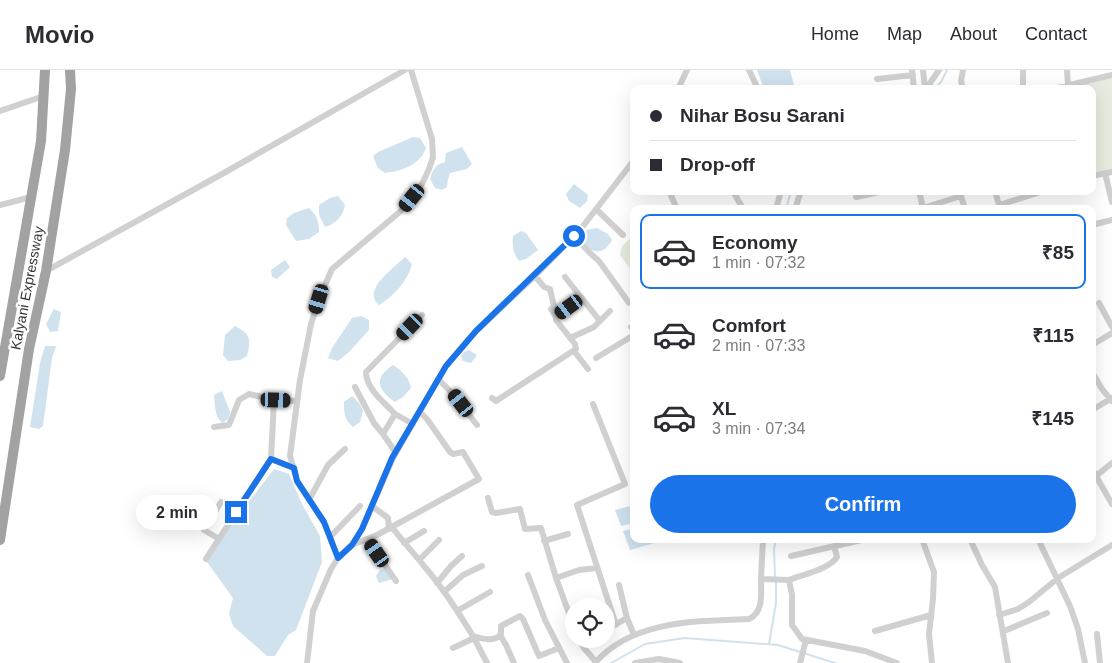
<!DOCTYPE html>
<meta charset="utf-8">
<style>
:root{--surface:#fff;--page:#f2f2f3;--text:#2b2b33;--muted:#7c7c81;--line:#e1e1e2;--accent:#1a73e8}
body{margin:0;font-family:Helvetica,sans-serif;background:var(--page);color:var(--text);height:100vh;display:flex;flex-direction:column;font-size:19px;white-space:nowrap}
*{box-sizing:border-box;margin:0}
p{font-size:16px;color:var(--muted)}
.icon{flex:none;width:28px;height:28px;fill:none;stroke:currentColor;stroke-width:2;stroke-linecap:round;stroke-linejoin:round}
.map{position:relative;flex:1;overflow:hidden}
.panel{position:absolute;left:630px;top:135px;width:466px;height:338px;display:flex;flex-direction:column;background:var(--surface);border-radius:10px;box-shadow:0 5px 20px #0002}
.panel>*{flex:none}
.hud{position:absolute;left:630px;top:15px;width:466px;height:110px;border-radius:10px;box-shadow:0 5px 20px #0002;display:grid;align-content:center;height:110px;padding:0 20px;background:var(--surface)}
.controls{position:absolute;left:565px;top:528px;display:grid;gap:10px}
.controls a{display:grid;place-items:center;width:50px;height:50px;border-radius:50%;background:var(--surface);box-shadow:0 5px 20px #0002;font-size:25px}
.end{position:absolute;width:22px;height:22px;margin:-11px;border:6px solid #1a73e8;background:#fff;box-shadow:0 0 0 2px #fff}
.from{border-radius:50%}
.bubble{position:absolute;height:35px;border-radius:18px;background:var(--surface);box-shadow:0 5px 20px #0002;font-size:16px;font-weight:800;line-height:35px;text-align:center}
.car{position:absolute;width:15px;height:30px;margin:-15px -8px;border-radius:6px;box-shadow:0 0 4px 1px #0007;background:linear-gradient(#222 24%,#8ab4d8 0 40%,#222 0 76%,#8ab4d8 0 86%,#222 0)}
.hud b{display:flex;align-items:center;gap:18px;height:48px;font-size:19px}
.hud b+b{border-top:1px solid var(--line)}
.hud i{width:12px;height:12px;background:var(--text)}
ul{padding:9px 0 0;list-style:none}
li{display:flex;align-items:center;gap:15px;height:75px;margin:0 10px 8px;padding:0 10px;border:2px solid transparent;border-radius:10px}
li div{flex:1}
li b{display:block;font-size:19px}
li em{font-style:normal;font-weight:800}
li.current{border-color:var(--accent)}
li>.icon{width:45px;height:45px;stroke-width:1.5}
.button{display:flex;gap:10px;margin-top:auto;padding:10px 20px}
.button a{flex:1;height:58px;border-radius:30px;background:var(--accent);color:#fff;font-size:20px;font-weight:800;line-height:58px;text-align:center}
header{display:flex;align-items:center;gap:30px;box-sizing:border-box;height:70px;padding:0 25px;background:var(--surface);border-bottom:1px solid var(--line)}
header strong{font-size:24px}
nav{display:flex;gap:28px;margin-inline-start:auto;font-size:18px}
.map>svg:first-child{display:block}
.green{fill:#e6ecdf}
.water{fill:#cfe2ee}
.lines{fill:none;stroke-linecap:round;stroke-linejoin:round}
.stream{stroke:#cfe2ee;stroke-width:2}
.minor{stroke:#d0d0d0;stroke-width:6}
.trunk{stroke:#a2a2a2;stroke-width:10}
.route{stroke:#1a73e8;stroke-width:6}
.labels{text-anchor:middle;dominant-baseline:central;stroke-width:5;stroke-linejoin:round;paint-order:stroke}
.street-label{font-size:14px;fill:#333;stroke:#fff}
</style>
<header>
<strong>Movio</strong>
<nav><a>Home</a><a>Map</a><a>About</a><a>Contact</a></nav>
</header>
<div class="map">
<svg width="1112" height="593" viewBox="0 0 1112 593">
<rect width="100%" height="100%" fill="#fff"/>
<path class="green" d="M1112 5V100L1093 104 1092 19H1060Z
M634 165V204L620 185 622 176Z"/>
<path class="water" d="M757 0H790L795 19H764Z
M413 67 420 68 426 78C420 95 402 101 385 103L378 98 373 86 378 82Z
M462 77 472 94 467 99 450 103 448 109 447 117 442 120 435 118 430 109C433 99 435 95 445 92L446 83Z
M574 114 588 125 587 131 580 138 569 131 566 124Z
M338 126 345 135C343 146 336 154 325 157L319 145V135L330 128Z
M309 138C317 145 319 152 319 162L309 169 296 171 286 155 287 148 294 143Z
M597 158 608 164 612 170C603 187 589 184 581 168L586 160Z
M521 161 526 163 538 180 526 189 519 191C513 183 512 176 513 166Z
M405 187 412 194C408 210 394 226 379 235 361 220 394 198 405 187Z
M285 190 290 197 277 209 272 207 271 200Z
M54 239 61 242 58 261 50 262 46 254Z
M361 246 369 250V260L349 282 338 291 328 288 332 278 352 248Z
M235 256C251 264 251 270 247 286L240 290 228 291 223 285 225 265Z
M45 276H56L52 288 43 356 39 359 30 357 40 293Z
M469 280 477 285 471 293 463 291 461 286 464 282Z
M393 295C402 301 409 307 411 318L403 327 395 332C378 320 373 308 393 295Z
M222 321 230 342 228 349 222 353C214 345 215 335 214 325Z
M352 326 360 334 363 341 360 352 353 357C344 350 344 342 344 332Z
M274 399 289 404 302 434 320 466 322 492 296 560 288 565 275 586H267L233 556 229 544 233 528 207 492 227 460Z
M634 435V453L621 456 615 440Z
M634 458V469H665V470L630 480 623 461Z
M388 498 393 509 379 513 376 506 380 500Z"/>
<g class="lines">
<path class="stream" d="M934 19 941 12 947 0
M786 139 791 121
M775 508 774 479 776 469
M769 574 776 533V512
M611 593 645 574 685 568 778 575 835 593"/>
<path class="minor" d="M749 0 758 19
M912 0 914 19
M923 0 925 19
M963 0 961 11 963 19
M1023 0V19
M1067 0 1068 15
M877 9 913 5
M678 19 687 0
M926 19 939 0
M1053 19 1112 5
M0 41 44 26
M1105 103 1112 132
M1092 106 1112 102
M669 121 677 139
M733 121 743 139
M919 121 923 138
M995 121 999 135 1044 121
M856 127 884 121
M0 135 31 127
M596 139 623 165
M776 139 781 121
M795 139 801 121
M920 139 961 126 965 139
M1092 155 1112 150
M574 166 591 184 599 191 629 233 634 232
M46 201 222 104 405 0
M565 207 600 251
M1099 233 1112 257
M556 247 582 228
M634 255 631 257 634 260
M570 268 594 257 610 241
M1092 275 1112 263
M574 281 588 299
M596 288 634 265
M1092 302 1102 319 1112 331
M438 309 452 323 477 355
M355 317 374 353 383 364
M492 328 496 331 576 279 575 274 556 250V247L551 239 554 236 550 219 544 217 535 206
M593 334 625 414 577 435 616 555
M1092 340 1112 328
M395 344 413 354
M214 357 229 355 239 330 249 324 274 330 297 331
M396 383 383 364 395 344C385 333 366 319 366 302L422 245
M271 389 294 398
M1092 399 1112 434
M1096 406 1112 393
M488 428 492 442 496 443 520 439 525 459 541 458 556 508 574 557
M309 430 328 395 345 379
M372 436 388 448 389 459
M392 457C403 472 413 482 424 496 443 518 458 542 473 566 483 569 493 572 501 565V556L520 546 523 549 539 586 559 578
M331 466 360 436
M219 469 204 460 221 432
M367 469 396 511
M922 469 934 502 933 529 929 564 932 593
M970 469 982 495 995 517 1008 593
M1038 469 1070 536 1078 559 1085 593
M544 471 568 464
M404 473 424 461
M352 475 377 465 479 409 463 382 453 384 450 382 427 349 420 342
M791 486 866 469
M338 488 324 452 297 411 290 386 300 310 311 254 319 229 332 199 402 140 422 114 429 99 433 87 432 69 411 0
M206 489 271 389 274 330
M419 490 439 470
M528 505 545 550 567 593
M556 508 579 500 597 498
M761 509 763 469
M789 510C801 505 830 499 837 487L834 476
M437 513 451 496 462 486
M619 515 627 548
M444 522 463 505 482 496
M457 541 490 522
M999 545 1018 539 1029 532 1058 508 1112 475
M606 560 627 548 634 565
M875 561 931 545
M1004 561 1047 543
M1097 564 1100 593
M500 565 506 575 514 593
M473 566 487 593
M578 569 584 578 596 592
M453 578 474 568
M307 593 313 541 331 499 338 488 352 475 362 459 393 388 446 296 476 261 535 206 580 160 634 90
M595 593C632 550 697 551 749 549 764 542 761 524 761 509L789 510 792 525V555L802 569 865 581 897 593
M635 593 659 589 680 593
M800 593 806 570"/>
<path class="trunk" d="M0 306 41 71 45 0
M0 470 29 279 46 201 65 80 71 19 70 0"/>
</g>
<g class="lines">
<path class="route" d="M236 442 271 389 294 398 297 411 324 452 338 488 352 475 362 459 392 388 446 296 476 261 574 166"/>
</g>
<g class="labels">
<g class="street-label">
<text transform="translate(27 218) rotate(-79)">Kalyani Expressway</text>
</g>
</g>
</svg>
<div class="controls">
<a><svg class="icon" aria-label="locate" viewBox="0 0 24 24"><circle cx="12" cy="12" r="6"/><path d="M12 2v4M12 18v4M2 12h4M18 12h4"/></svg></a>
</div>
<i class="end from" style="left:574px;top:166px"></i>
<i class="end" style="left:236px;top:442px"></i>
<div class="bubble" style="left:136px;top:425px;width:82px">2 min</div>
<i class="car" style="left:412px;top:128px;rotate:219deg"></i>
<i class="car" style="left:319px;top:229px;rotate:197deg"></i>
<i class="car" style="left:569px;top:237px;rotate:234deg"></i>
<i class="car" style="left:410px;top:257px;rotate:224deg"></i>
<i class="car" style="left:276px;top:330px;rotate:92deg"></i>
<i class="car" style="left:461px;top:333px;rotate:322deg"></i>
<i class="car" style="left:377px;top:483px;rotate:325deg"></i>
<div class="hud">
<b><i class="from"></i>Nihar Bosu Sarani</b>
<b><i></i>Drop-off</b>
</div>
<section class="panel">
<ul>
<li class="current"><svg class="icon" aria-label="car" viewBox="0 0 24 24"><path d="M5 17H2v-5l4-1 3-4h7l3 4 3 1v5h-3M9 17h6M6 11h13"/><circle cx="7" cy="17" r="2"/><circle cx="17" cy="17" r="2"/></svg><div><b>Economy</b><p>1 min · 07:32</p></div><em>₹85</em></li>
<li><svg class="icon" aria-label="car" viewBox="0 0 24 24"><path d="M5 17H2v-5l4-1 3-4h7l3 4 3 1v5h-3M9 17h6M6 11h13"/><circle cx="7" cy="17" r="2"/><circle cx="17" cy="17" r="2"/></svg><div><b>Comfort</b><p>2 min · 07:33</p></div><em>₹115</em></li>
<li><svg class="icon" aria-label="car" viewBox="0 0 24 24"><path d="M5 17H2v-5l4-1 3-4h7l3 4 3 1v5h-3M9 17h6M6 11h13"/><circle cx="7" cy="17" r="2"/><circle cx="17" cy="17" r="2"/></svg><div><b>XL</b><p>3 min · 07:34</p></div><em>₹145</em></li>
</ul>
<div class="button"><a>Confirm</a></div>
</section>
</div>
